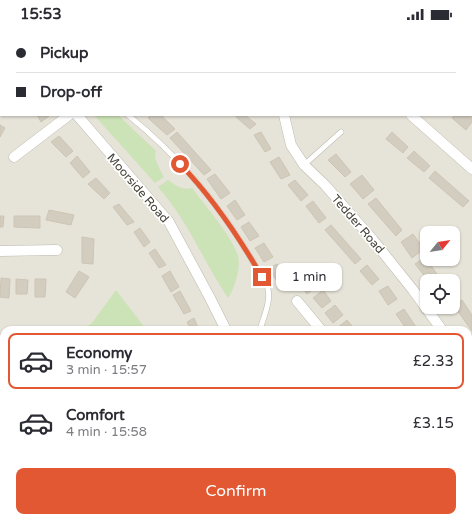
<!DOCTYPE html>
<meta charset="utf-8">
<style>
:root{--surface:#fff;--page:#f2f2f3;--text:#2b2b33;--muted:#7c7c81;--line:#e1e1e2;--accent:#e15833}
body{margin:0;font-family:"Varela Round",sans-serif;background:var(--page);color:var(--text);height:100vh;display:flex;flex-direction:column;font-size:15px;white-space:nowrap}
*{box-sizing:border-box;margin:0}
p{font-size:13px;color:var(--muted)}
.icon{flex:none;width:22px;height:22px;fill:none;stroke:currentColor;stroke-width:2;stroke-linecap:round;stroke-linejoin:round}
.map{position:relative;flex:1;overflow:hidden}
.details{position:absolute;left:0px;top:298px;width:472px;height:196px;display:flex;flex-direction:column;background:var(--surface);border-radius:12px 12px 0 0;box-shadow:0 1px 3px #0004}
.details>*{flex:none}
.banner{position:absolute;left:0px;top:0px;width:472px;height:88px;box-shadow:0 1px 3px #0004;display:grid;align-content:center;height:88px;padding:0 16px;background:var(--surface)}
.needle{width:26px;rotate:60deg}
.buttons{position:absolute;left:420px;top:198px;display:grid;gap:8px}
.buttons a{display:grid;place-items:center;width:40px;height:40px;border-radius:8px;background:var(--surface);box-shadow:0 1px 3px #0004;font-size:20px}
.end{position:absolute;width:18px;height:18px;margin:-9px;border:5px solid #e15833;background:#fff;box-shadow:0 0 0 2px #fff}
.from{border-radius:50%}
.bubble{position:absolute;height:28px;border-radius:8px;background:var(--surface);box-shadow:0 1px 3px #0004;font-size:13px;font-weight:600;line-height:28px;text-align:center}
.banner b{display:flex;align-items:center;gap:14px;height:38px;font-size:15px}
.banner b+b{border-top:1px solid var(--line)}
.banner i{width:10px;height:10px;background:var(--text)}
ul{padding:7px 0 0;list-style:none}
li{display:flex;align-items:center;gap:12px;height:56px;margin:0 8px 6px;padding:0 8px;border:2px solid transparent;border-radius:8px}
li div{flex:1}
li b{display:block;font-size:15px}
li em{font-style:normal;font-weight:600}
li.active{border-color:var(--accent)}
li>.icon{width:36px;height:36px;stroke-width:1.5}
.primary-button{display:flex;gap:8px;margin-top:auto;padding:8px 16px}
.primary-button a{flex:1;height:46px;border-radius:8px;background:var(--accent);color:#fff;font-size:16px;font-weight:600;line-height:46px;text-align:center}
.status{display:flex;justify-content:space-between;align-items:center;height:28px;padding:0 20px;background:var(--surface);direction:ltr}
.status svg{height:11px;fill:currentColor}
.map>svg:first-child{display:block}
.residential{fill:#e6e3d8;fill-rule:evenodd}
.green{fill:#cce2b7}
.building{fill:#d3cdc0;stroke:#cdc5b4}
.lines{fill:none;stroke-linecap:round;stroke-linejoin:round}
.service-casing{stroke:#bdb9ad;stroke-width:6}
.minor-casing{stroke:#bdb9ad;stroke-width:11}
.service{stroke:#fff;stroke-width:5}
.minor{stroke:#fff;stroke-width:10}
.route{stroke:#e15833;stroke-width:5}
.labels{text-anchor:middle;dominant-baseline:central;stroke-width:3.5;stroke-linejoin:round;paint-order:stroke}
.street-label{font-size:12px;fill:#464239;stroke:#fff}
</style>
<div class="status"><b>15:53</b><svg viewBox="0 0 49 12"><path d="M0 12V9h3v3zM5 12V6h3v6zM10 12V3h3v9zM15 12V0h3v12zM26 1h20v11H26zM47 4h2v5h-2z"/></svg></div>
<div class="map">
<svg width="472" height="494" viewBox="0 0 472 494">
<rect width="100%" height="100%" fill="#f3f1ea"/>
<path class="residential" d="M0 0H472V494H47V490H468V302H147L116 262 91 296 76 302H4V341H0ZM1 1H471V87H1ZM427 205H453V231H427ZM427 253H453V279H427Z"/>
<path class="green" d="M94 87H118L156 123C153 132 160 141 164 149L155 155Z
M168 152C175 157 183 163 192 160 204 176 233 210 238 228 241 240 235 259 228 270 203 233 189 194 158 159Z
M116 262 147 302H76L91 296Z
M0 342H4V490H47V494L0 491Z"/>
<path class="building" d="M255 0H286L285 1Z
M37 87H49V88L41 94Z
M151 87H161L175 101 167 107 148 90Z
M238 87H245L256 96 250 101 236 89Z
M455 87H470L472 89V94L466 102 452 90Z
M0 97 5 100 0 109Z
M177 104 211 142 204 147 170 110Z
M261 104 271 121 265 124 254 107Z
M392 104 408 119 403 125 386 111Z
M59 108 73 123 66 129 51 114Z
M414 123 430 138 424 144 407 130Z
M336 126 351 144 345 149 328 132Z
M77 128 90 144 83 150 70 135Z
M279 129 290 147 281 151 270 134Z
M435 143 469 173 463 179 429 150Z
M215 146 230 165 221 171 207 151Z
M362 147 374 162 363 171 350 156Z
M96 150 110 165 104 171 88 156Z
M295 152 308 167 301 173 288 157Z
M376 170 402 202 396 208 368 176Z
M235 172 245 187 237 192 227 178Z
M313 173 326 190 319 195 306 178Z
M119 176 134 194 127 197 113 179Z
M49 182 74 187 71 197 46 192Z
M0 188H4L3 199H0Z
M14 188H40V200L14 199Z
M249 194 259 208 250 213 241 199Z
M331 197 361 231 355 236 325 202Z
M140 200 150 214 144 219 134 204Z
M413 206 424 221 412 230 401 214Z
M82 209 94 211 93 236 82 235Z
M264 215 273 229 264 234 255 220Z
M155 221 166 237 159 240 149 225Z
M425 229 437 246 427 251 415 236Z
M277 236 285 250 278 255 269 240Z
M367 237 379 251 372 257 360 243Z
M79 243 89 249 75 270 66 264Z
M170 243 179 259 171 264 162 248Z
M308 247 317 258 307 266 299 255Z
M445 248 449 253H439Z
M1 250 10 251 9 270 0 269Z
M16 251 28 252 27 266H16Z
M35 251H46L45 269H35Z
M388 258 397 271 388 277 379 263Z
M323 262 331 273 322 280 313 270Z
M180 263 191 283 184 286 173 267Z
M462 272 472 287V303L454 278Z
M335 277 343 287 333 295 325 285Z
M404 281 416 299 412 302H407L396 286Z
M194 290 199 302H191L187 294Z
M347 292 353 299 349 302H338L337 300Z
M472 371V387L468 381V374Z
M66 490H79L78 494H66Z
M129 490H140V494L129 493Z"/>
<g class="lines">
<g class="service-casing">
<path id="service" d="M128 87C179 128 222 180 255 237 258 243 267 254 268 261 271 274 263 290 260 302
M304 137 341 104
M183 493 185 490"/>
</g>
<g class="minor-casing">
<path id="minor" d="M20 0 21 1
M187 0 188 1
M464 0 466 1
M362 1 363 0
M471 6 472 7
M77 87 169 194 210 270 226 302
M284 87 291 117 304 137 325 157 373 212 413 262 442 302
M411 87 472 141
M14 129 69 87
M0 223 57 222
M297 273 321 302
M468 337 472 343
M452 490 461 494
M51 494V490
M403 494 405 490"/>
</g>
<use href="#service" class="service"/>
<use href="#minor" class="minor"/>
</g>
<g class="lines">
<path class="route" d="M180 136C212 169 239 209 262 249"/>
</g>
<g class="labels">
<g class="street-label">
<text transform="translate(138 160) rotate(49)">Moorside Road</text>
<text transform="translate(358 196) rotate(49)">Tedder Road</text>
</g>
</g>
</svg>
<div class="buttons">
<a><svg class="needle" viewBox="-14 -14 28 28"><path d="M0-13l5 13h-10z" fill="#e53935"/><path d="M0 13l5-13h-10z" fill="#7c7c81"/></svg></a>
<a><svg class="icon" aria-label="locate" viewBox="0 0 24 24"><circle cx="12" cy="12" r="6"/><path d="M12 2v4M12 18v4M2 12h4M18 12h4"/></svg></a>
</div>
<i class="end from" style="left:180px;top:136px"></i>
<i class="end" style="left:262px;top:249px"></i>
<div class="bubble" style="left:276px;top:235px;width:66px">1 min</div>
<div class="banner">
<b><i class="from"></i>Pickup</b>
<b><i></i>Drop-off</b>
</div>
<section class="details">
<ul>
<li class="active"><svg class="icon" aria-label="car" viewBox="0 0 24 24"><path d="M5 17H2v-5l4-1 3-4h7l3 4 3 1v5h-3M9 17h6M6 11h13"/><circle cx="7" cy="17" r="2"/><circle cx="17" cy="17" r="2"/></svg><div><b>Economy</b><p>3 min · 15:57</p></div><em>£2.33</em></li>
<li><svg class="icon" aria-label="car" viewBox="0 0 24 24"><path d="M5 17H2v-5l4-1 3-4h7l3 4 3 1v5h-3M9 17h6M6 11h13"/><circle cx="7" cy="17" r="2"/><circle cx="17" cy="17" r="2"/></svg><div><b>Comfort</b><p>4 min · 15:58</p></div><em>£3.15</em></li>
</ul>
<div class="primary-button"><a>Confirm</a></div>
</section>
</div>
